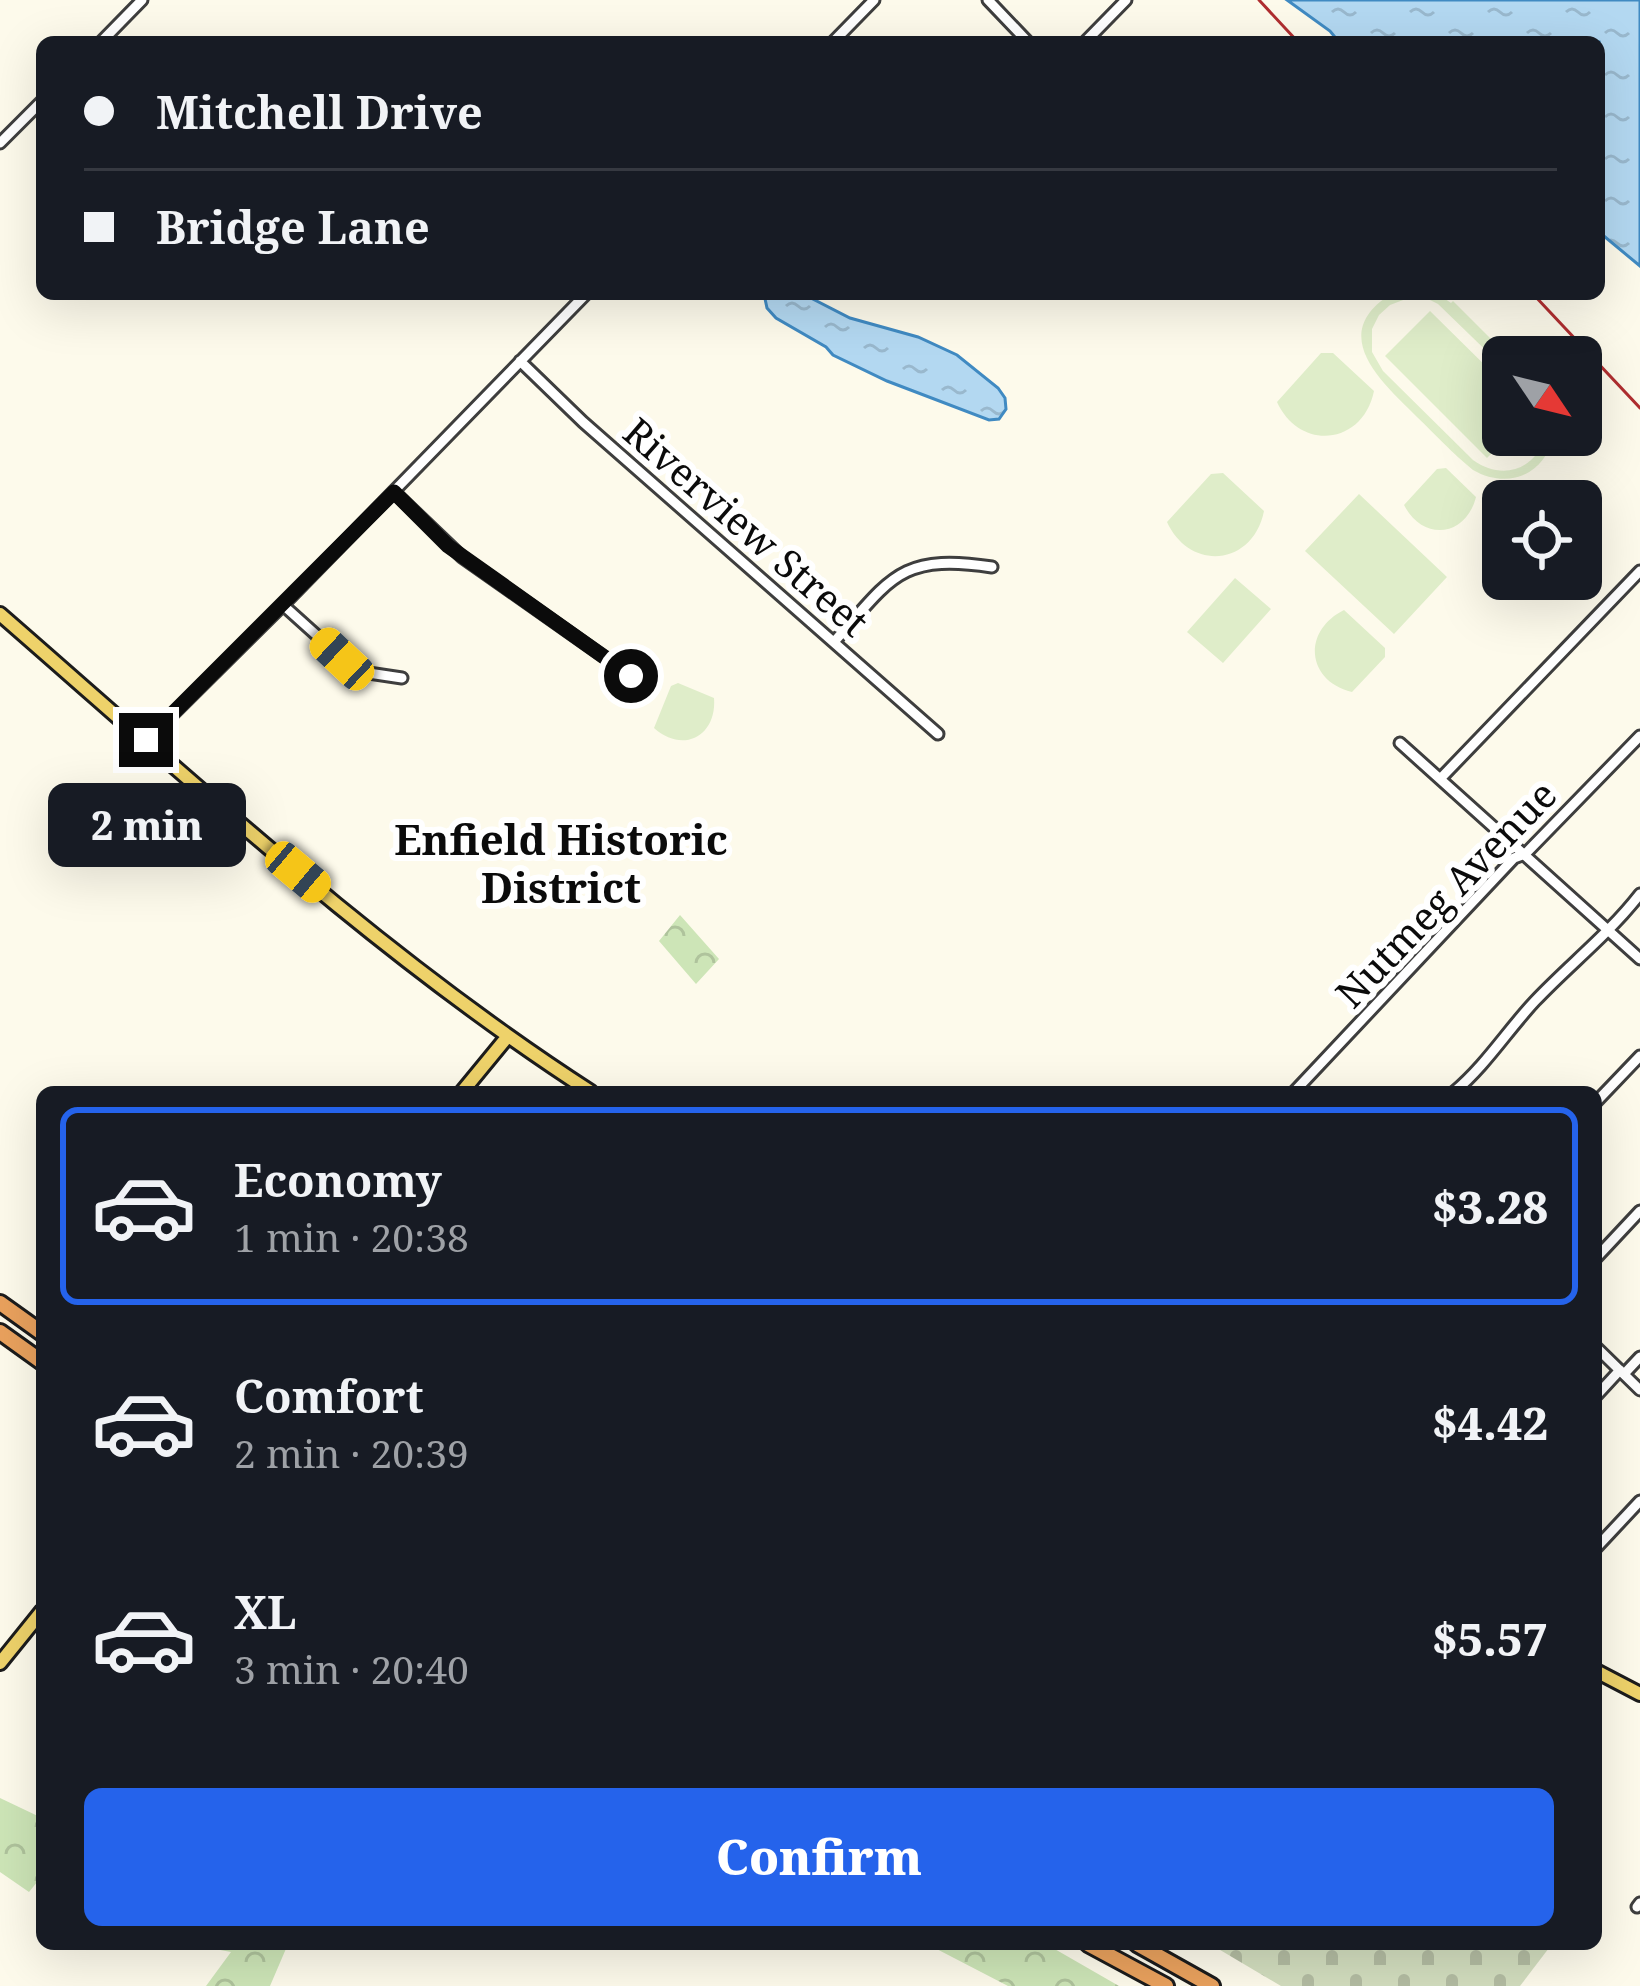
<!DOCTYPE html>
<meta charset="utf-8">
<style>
:root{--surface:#171b24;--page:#20242c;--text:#f1f3f6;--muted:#9ea1a6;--line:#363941;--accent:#2563eb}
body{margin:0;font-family:"Noto Serif",serif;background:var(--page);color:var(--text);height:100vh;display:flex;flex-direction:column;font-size:45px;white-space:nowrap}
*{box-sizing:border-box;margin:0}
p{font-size:39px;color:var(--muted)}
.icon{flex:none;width:66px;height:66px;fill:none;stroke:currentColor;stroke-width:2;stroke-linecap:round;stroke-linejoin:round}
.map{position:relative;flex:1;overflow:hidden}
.panel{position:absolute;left:36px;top:1086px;width:1566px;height:864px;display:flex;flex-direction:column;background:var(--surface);border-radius:18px;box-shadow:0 12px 48px #0002}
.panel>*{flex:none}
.banner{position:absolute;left:36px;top:36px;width:1569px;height:264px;border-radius:18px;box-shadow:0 12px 48px #0002;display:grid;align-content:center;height:264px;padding:0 48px;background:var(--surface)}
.needle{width:78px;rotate:125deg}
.buttons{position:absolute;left:1482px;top:336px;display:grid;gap:24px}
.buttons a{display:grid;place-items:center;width:120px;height:120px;border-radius:18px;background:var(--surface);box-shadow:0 12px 48px #0002;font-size:60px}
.end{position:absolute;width:54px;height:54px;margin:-27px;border:15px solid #0b0b0b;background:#fff;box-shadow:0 0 0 6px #fff}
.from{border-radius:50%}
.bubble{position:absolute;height:84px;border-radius:18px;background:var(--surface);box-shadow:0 12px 48px #0002;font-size:39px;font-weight:800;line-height:84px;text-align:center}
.car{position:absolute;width:36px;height:72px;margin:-36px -18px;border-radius:15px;box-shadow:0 0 9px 3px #0007;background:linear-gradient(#f5c518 24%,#345 0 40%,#f5c518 0 76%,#345 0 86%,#f5c518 0)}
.banner b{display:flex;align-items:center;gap:42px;height:114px;font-size:45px}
.banner b+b{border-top:3px solid var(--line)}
.banner i{width:30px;height:30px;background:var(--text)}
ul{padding:21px 0 0;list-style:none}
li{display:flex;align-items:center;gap:36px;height:198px;margin:0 24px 18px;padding:0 24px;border:6px solid transparent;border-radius:18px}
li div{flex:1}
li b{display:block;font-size:45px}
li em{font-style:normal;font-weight:800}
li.on{border-color:var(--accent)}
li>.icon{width:108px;height:108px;stroke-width:1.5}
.primary-button{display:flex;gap:24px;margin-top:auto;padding:24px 48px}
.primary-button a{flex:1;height:138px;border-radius:18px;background:var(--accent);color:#fff;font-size:48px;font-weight:800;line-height:138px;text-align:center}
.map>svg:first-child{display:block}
.cemetery{fill:url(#cemetery-stones)}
.park{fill:url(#park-crowns)}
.pitch{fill:#dfedc9}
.water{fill:url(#water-ripples);stroke:#408ac2;stroke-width:3}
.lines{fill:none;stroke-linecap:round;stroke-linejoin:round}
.minor-casing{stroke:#3e3e3e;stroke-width:15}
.major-casing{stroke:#1c1c1c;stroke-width:18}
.highway-casing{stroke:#1c1c1c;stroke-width:20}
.minor{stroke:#fff;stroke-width:9}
.major{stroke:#eed26a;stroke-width:12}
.highway{stroke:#e9a15d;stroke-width:14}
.rail{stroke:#b02e30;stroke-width:3}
.route{stroke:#0b0b0b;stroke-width:15}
.labels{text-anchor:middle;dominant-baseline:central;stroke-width:12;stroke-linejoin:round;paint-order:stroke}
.street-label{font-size:39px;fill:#0b0b0b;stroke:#fff}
.neighbourhood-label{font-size:42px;font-weight:bold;fill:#0b0b0b;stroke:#fff}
</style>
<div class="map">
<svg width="1640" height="1986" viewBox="0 0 1640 1986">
<defs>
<pattern id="cemetery-stones" width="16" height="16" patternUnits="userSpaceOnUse" patternTransform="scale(3)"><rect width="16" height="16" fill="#d2ddbe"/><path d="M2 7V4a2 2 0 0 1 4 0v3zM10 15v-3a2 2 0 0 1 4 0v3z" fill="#b3bca2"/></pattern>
<pattern id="park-crowns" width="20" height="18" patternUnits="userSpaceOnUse" patternTransform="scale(3)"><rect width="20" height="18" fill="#cde5b7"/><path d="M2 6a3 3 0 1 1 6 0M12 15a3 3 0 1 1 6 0" fill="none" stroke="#afc39c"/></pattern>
<pattern id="water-ripples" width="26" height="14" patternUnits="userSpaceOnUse" patternTransform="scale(3)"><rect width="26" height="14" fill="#b3d8f1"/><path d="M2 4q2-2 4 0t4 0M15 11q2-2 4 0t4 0" fill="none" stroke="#99b8cd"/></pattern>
</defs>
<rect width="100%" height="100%" fill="#fdfaeb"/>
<path class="cemetery" d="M1210 1944H1552L1520 1986H1281Z"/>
<path class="park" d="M680 915 719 959 696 984 659 941Z
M0 1798 42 1818V1876L29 1892 0 1872Z
M188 1944H288L270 1986H206L231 1952Z
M927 1944H1046L1119 1986H1008Z"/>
<path class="pitch" d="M1391 294H1438L1451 303 1453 301 1509 357H1503V367L1438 304 1426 298 1411 297 1390 305 1379 315 1372 329V352L1383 371 1473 460C1502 481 1536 470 1546 435H1554C1545 475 1508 490 1473 470 1453 454 1436 435 1417 417 1383 383 1326 335 1391 294Z
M1430 311 1503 383V435H1510L1487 458 1385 356Z
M1321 353H1333L1374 391C1363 445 1300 452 1277 402Z
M1446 468 1476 497C1466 537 1423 542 1404 505L1437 469Z
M1223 473 1264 511C1253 566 1190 572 1167 522L1211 474Z
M1359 494 1447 577 1394 634 1305 551Z
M1235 578 1271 609 1223 663 1187 632Z
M1344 610 1385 648V657L1352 692C1306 681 1302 631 1344 610Z
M678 683 714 698C717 736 683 754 654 728L671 686Z"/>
<path class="water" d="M1287 0H1640V266L1599 232V42H1339L1330 31Z
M764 294H803L850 318 918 337 957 355 998 388 1005 398 1006 409 999 419 989 420 887 381 833 355 826 347 776 318 767 308Z"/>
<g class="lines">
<g class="minor-casing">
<path id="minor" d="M988 0 1028 42
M101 42 142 0
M833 42 874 0
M1085 42 1126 0
M0 143 42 101
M520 361 583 422 938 734
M394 492 462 557 637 680
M283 605 353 668 362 672 402 678
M834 642C891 578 900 553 992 567
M146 741 283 605 586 294
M1400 743 1640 959
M1440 779 1640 571
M1294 1092 1514 858 1525 854 1531 848 1640 736
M1454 1092C1486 1065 1507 1031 1535 1001 1570 964 1608 935 1640 894
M1596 1102 1640 1056
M1596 1258 1640 1211
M1596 1347 1640 1390
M1624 1374 1640 1357
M1596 1396 1620 1370
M1596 1548 1640 1501
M1637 1907 1640 1903"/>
</g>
<g class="major-casing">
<path id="major" d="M0 614C191 780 377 954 591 1092
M462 1092 508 1036
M0 1663 42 1611
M1596 1671 1640 1694"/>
</g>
<g class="highway-casing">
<path id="highway" d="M0 1303 42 1333
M0 1332 42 1362
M1088 1944 1166 1986
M1137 1944 1212 1986"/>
</g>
<use href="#minor" class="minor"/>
<use href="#major" class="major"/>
<use href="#highway" class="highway"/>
<path class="rail" d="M1259 0 1298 42
M1533 294 1640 408"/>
</g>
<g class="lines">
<path class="route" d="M146 740 394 492 448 546 631 676"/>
</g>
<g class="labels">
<g class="street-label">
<text transform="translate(747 526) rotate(41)">Riverview Street</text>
<text transform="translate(1445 893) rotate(-46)">Nutmeg Avenue</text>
</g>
<g class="neighbourhood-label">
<text x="561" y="838">Enfield Historic<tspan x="561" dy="48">District</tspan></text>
</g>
</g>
</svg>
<div class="buttons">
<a><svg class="needle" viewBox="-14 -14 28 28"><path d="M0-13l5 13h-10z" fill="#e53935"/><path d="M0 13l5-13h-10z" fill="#9ea1a6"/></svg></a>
<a><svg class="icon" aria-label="locate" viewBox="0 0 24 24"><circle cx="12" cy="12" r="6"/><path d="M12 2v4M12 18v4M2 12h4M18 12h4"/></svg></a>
</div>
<i class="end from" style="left:631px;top:676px"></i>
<i class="end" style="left:146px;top:740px"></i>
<div class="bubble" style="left:48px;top:783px;width:198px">2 min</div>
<i class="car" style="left:342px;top:659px;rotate:313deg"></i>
<i class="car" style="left:298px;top:872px;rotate:130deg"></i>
<div class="banner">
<b><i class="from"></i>Mitchell Drive</b>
<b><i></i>Bridge Lane</b>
</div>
<section class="panel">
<ul>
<li class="on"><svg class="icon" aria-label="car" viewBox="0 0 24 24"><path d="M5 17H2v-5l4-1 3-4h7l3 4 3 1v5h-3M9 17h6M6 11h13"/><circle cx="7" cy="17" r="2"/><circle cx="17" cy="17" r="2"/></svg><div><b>Economy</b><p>1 min · 20:38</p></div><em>$3.28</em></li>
<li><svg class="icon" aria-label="car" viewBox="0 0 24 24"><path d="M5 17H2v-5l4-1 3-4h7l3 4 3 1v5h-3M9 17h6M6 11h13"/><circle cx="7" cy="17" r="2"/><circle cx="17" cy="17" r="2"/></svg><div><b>Comfort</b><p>2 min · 20:39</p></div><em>$4.42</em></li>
<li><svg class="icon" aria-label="car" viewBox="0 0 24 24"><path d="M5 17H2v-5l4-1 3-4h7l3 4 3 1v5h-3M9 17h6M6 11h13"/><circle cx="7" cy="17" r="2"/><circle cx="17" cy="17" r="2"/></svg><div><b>XL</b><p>3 min · 20:40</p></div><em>$5.57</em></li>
</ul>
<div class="primary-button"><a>Confirm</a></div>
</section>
</div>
